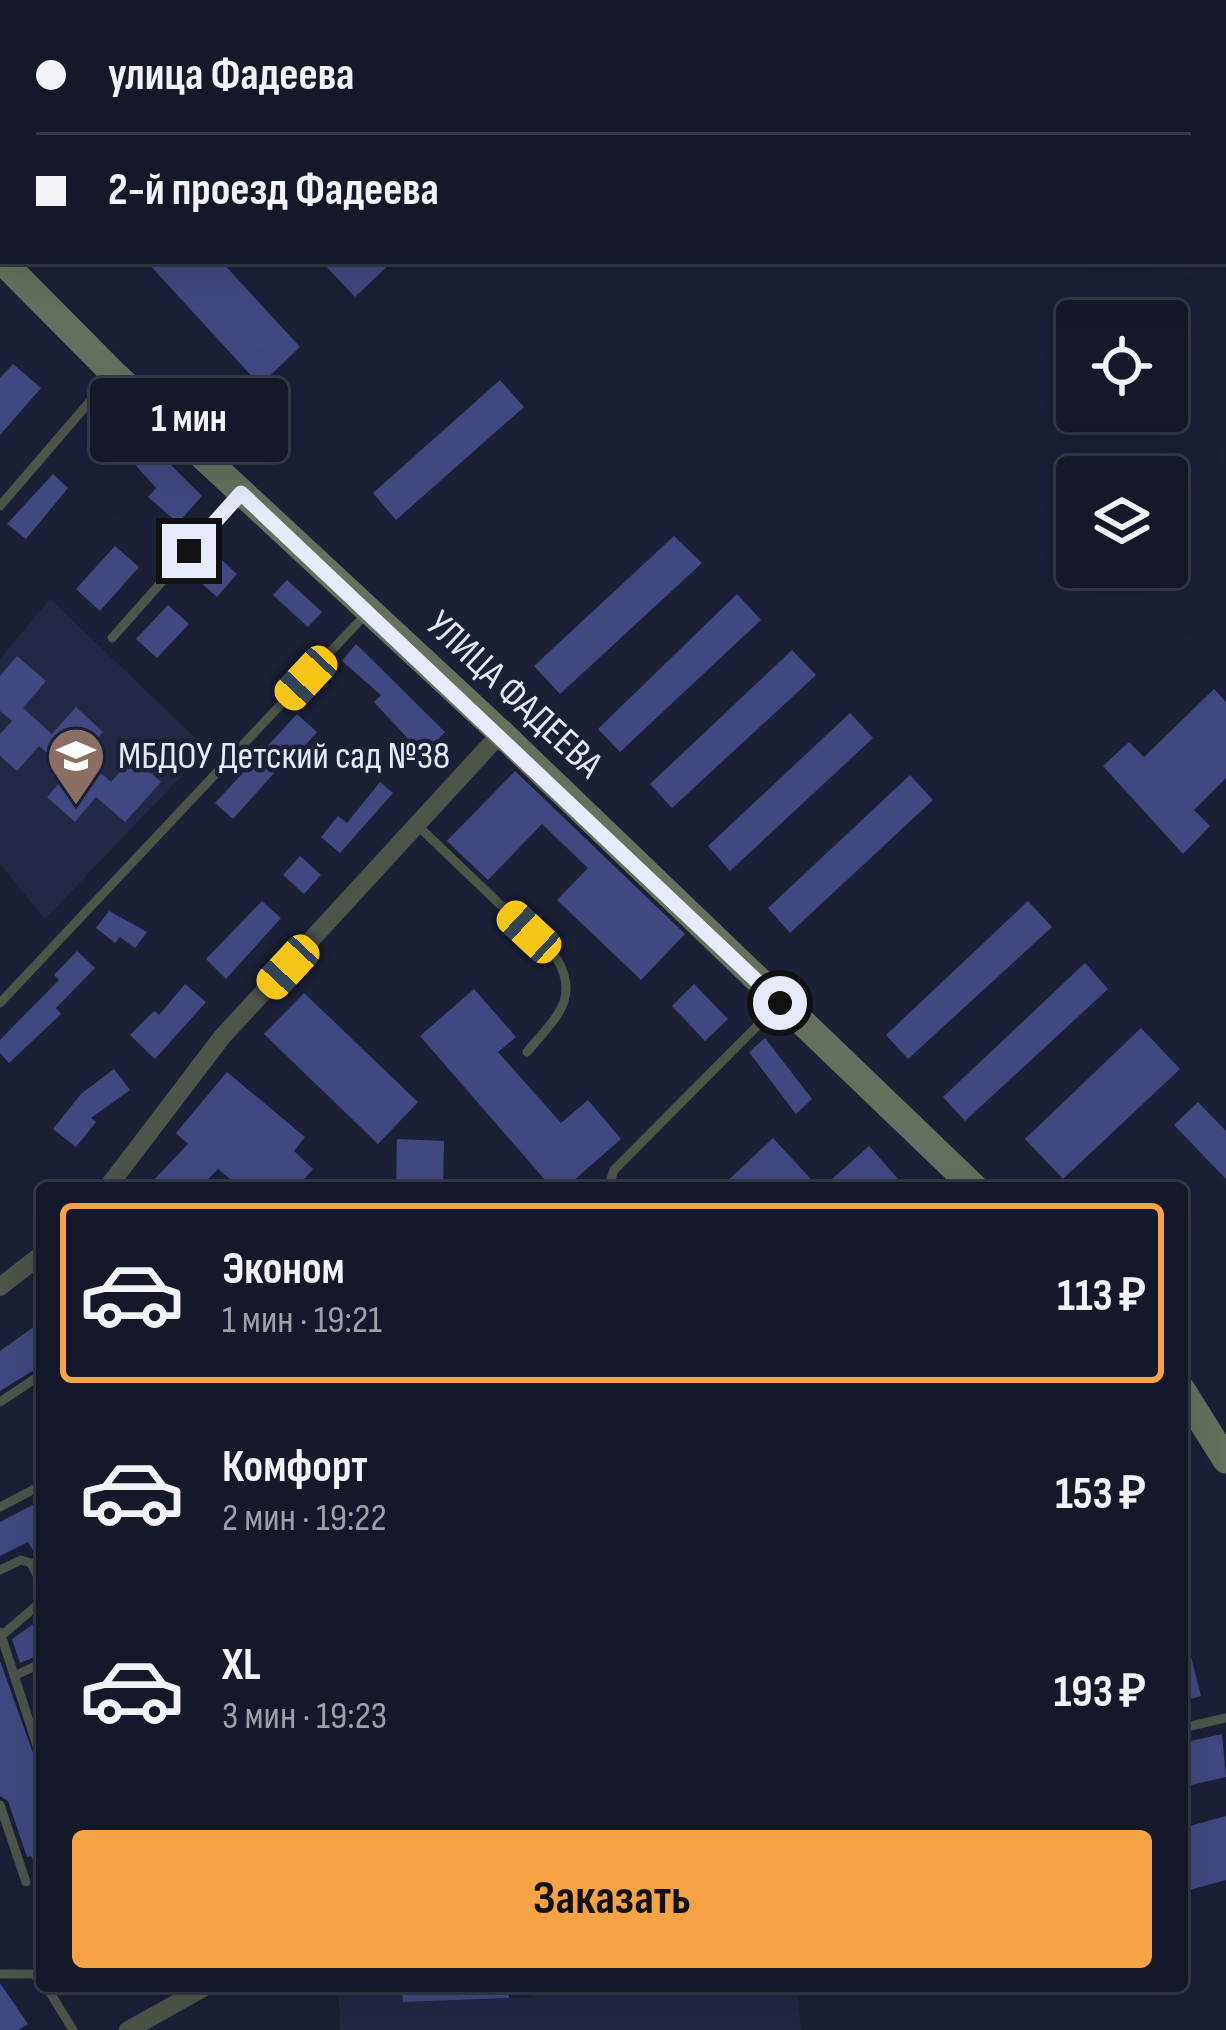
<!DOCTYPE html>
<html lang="ru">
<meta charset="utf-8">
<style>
:root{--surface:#151829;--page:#222535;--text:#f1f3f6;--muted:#9da0a8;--line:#343746;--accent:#f5a345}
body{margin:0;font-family:"Sofia Sans Condensed",sans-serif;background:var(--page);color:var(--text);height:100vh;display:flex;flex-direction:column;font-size:45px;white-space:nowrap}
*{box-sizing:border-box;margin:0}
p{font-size:39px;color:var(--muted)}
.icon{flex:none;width:66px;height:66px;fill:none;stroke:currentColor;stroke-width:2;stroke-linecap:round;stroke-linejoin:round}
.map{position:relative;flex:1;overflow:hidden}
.sheet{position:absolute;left:36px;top:1182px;width:1152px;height:810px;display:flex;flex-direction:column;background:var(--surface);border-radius:12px;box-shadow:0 12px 48px #0002,0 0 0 3px var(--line)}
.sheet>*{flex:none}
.hud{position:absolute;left:0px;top:0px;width:1227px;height:264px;box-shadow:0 12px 48px #0002,0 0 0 3px var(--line);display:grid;align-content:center;height:264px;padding:0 36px;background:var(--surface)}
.tools{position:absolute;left:1056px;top:300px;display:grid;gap:24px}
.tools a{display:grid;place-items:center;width:132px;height:132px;border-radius:12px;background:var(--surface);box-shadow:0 12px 48px #0002,0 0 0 3px var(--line);font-size:60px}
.end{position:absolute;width:54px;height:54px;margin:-27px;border:15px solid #e6eafa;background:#111;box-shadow:0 0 0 6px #111}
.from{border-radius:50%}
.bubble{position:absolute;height:84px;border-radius:12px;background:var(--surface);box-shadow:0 12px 48px #0002,0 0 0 3px var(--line);font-size:39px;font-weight:700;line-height:84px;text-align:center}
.car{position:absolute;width:36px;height:72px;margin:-36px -18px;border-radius:15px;box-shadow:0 0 9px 3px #0007;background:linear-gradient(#f5c518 24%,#345 0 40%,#f5c518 0 76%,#345 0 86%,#f5c518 0)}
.hud b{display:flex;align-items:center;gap:42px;height:114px;font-size:45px}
.hud b+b{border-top:3px solid var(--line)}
.hud i{width:30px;height:30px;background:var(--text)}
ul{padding:21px 0 0;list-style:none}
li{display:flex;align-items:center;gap:36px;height:180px;margin:0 24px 18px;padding:0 12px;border:6px solid transparent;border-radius:12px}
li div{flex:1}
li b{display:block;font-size:45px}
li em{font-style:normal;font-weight:700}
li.on{border-color:var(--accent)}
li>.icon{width:108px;height:108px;stroke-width:1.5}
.primary-button{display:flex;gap:24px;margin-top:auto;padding:24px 36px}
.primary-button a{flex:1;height:138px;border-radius:12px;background:var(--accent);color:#111;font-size:48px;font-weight:700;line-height:138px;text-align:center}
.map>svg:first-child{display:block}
.built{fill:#232846}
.building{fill:#414880}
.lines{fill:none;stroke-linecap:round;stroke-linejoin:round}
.path{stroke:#696d82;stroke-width:3;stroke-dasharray:6 6;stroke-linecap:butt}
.service{stroke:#4d5449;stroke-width:9}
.minor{stroke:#4d5449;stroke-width:18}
.secondary{stroke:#65705e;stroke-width:27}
.trunk{stroke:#808f76;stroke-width:33}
.route{stroke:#e6eafa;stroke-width:15}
.labels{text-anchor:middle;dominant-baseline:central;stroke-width:9;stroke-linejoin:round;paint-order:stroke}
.street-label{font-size:39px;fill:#e6eafa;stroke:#1c2037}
.poi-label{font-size:39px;fill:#e6eafa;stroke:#1c2037;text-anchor:start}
</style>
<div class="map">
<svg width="1226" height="2030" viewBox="0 0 1226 2030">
<rect width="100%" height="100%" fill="#1c2037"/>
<path class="built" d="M50 599 207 749 45 919 0 864V659Z
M338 1986H402L403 2002 535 1997V1986H797L801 2030H340Z"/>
<path class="building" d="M146 261H221L300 347 260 385Z
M321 261H393L355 297Z
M13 364 41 388 0 435V378Z
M500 380 524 407 396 520 373 493Z
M108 409 126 425 104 448 87 433Z
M148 442 202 496 178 523 148 497 156 488 130 459Z
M53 474 68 488 26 539 7 524Z
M674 536 702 563 560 694 534 666Z
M115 546 139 567 100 611 76 589Z
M211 550 237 574 217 597 190 573Z
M287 580 322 612 308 627 273 595Z
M737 594 761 620 620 752 598 729Z
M168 605 189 624 157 658 136 639Z
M356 644 445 732 423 755 374 702 381 695 342 661Z
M792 650 816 675 672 808 650 784Z
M17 656 46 681 23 708 52 734 76 707 103 732 82 756 111 782 133 757 161 782 125 822 96 797 75 822 47 797 69 772 39 746 17 771 0 756V734L12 721 0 711V676Z
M1214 689 1226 702V778L1194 810 1210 826 1183 854 1103 766 1129 742 1144 757Z
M850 713 873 738 730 871 708 846Z
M297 714 317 732 302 749 299 745 233 819 215 803Z
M515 771 685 934 641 980 557 900 588 868 542 824 488 880 447 841Z
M910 775 933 800 790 933 768 908Z
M380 782 393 793 340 853 321 837 338 816 347 823Z
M300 856 321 875 304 894 283 875Z
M262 901 281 918 226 979 206 959Z
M1028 901 1052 927 908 1059 886 1035Z
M109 911 147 932 135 948 120 937 115 943 96 928Z
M77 951 95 968 56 1008 61 1014 9 1063 0 1053V1040L59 980 54 975Z
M1085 963 1108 989 965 1121 943 1097Z
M185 984 206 1002 155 1059 130 1035 154 1011 159 1015Z
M694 984 728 1019 705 1041 672 1006Z
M474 989 516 1037 498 1052 561 1123 588 1100 621 1139 565 1188H552L420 1036Z
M304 993 418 1102 378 1144 264 1034Z
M1141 1028 1180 1069 1063 1179 1025 1139Z
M765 1038 812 1099 796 1114 749 1052Z
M114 1069 130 1090 91 1118 96 1122 76 1147 53 1129 81 1094Z
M227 1072 305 1137 294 1151 313 1169 297 1188H241L218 1169 200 1188H146L188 1144 176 1133Z
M1198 1102 1226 1131V1179L1174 1125Z
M773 1138 819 1188H720Z
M397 1139 444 1141 443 1188H396Z
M869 1146 906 1188H822Z
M42 1321V1365L0 1391V1351Z
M42 1500V1565L28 1542 0 1556V1522Z
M42 1618V1654L20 1663 12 1639Z
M1182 1641H1187L1201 1696 1182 1701Z
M0 1661 42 1778V1880L31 1856 27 1857 8 1801 0 1796Z
M1222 1734 1226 1777 1182 1787V1743Z
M1226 1816V1880L1182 1892V1828Z
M0 1983 28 2024 18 2030H0Z
M402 1986H508L509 1998 403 2002Z"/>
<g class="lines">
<path class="path" d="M182 3 186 0
M0 101 3 104"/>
<path class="service" d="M465 0 468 3
M62 3 65 0
M878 3 881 0
M0 77 3 73
M0 506 110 378
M112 638 237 497
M418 826 557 959C581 1000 553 1020 527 1052
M0 1003 366 614
M608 1188 614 1170 780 1003
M0 1402 42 1374
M0 1507 42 1485
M0 1570 21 1560 31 1563 42 1585
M0 1632 42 1761
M1 1636 42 1601
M14 1676 42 1663
M1182 1728 1226 1718
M0 1805 26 1882
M0 1974H33L42 1982
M46 1986 73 2030"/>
<path class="minor" d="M708 3 711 0
M107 1188 222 1037 501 733
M0 1287 42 1254
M128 2030 207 1986"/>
<path class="secondary" d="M0 259 114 374 501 733 975 1188
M1182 1390 1226 1460"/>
<path class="trunk" d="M123 3 125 0
M0 153 3 150"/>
</g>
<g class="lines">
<path class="route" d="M189 551 241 493 780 1003"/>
</g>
<defs>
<g id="school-pin" transform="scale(3)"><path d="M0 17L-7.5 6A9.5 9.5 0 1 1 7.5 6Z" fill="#8d6e63" stroke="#1c2037"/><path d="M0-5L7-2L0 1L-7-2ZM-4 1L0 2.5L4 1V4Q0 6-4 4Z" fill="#fff"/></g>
</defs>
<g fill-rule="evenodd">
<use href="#school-pin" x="76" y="756"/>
</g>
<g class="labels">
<g class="street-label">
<text transform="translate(514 695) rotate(43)">УЛИЦА ФАДЕЕВА</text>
</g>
<g class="poi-label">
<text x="118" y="756">МБДОУ Детский сад №38</text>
</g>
</g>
</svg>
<div class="tools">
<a><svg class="icon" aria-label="locate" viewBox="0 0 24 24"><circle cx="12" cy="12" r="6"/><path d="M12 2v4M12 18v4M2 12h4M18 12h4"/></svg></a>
<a><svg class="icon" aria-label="layers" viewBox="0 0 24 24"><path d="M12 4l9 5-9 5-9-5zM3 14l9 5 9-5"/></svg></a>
</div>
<i class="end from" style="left:780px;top:1003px"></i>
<i class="end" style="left:189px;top:551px"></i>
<div class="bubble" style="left:90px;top:378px;width:198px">1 мин</div>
<i class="car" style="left:306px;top:678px;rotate:223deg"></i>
<i class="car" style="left:529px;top:932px;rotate:313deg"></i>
<i class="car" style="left:288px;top:967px;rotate:223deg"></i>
<div class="hud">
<b><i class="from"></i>улица Фадеева</b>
<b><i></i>2-й проезд Фадеева</b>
</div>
<section class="sheet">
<ul>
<li class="on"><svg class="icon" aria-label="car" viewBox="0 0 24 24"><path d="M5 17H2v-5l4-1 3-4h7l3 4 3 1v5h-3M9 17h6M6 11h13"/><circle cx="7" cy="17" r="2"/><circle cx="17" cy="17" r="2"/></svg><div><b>Эконом</b><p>1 мин · 19:21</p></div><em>113 ₽</em></li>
<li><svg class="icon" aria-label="car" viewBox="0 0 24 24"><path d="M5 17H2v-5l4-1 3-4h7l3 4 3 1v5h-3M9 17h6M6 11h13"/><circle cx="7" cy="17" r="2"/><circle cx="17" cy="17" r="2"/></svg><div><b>Комфорт</b><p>2 мин · 19:22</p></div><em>153 ₽</em></li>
<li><svg class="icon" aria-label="car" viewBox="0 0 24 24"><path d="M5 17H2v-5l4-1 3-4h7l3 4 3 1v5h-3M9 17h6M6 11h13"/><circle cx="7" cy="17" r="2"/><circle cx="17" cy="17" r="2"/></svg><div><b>XL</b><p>3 мин · 19:23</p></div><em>193 ₽</em></li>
</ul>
<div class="primary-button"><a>Заказать</a></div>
</section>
</div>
